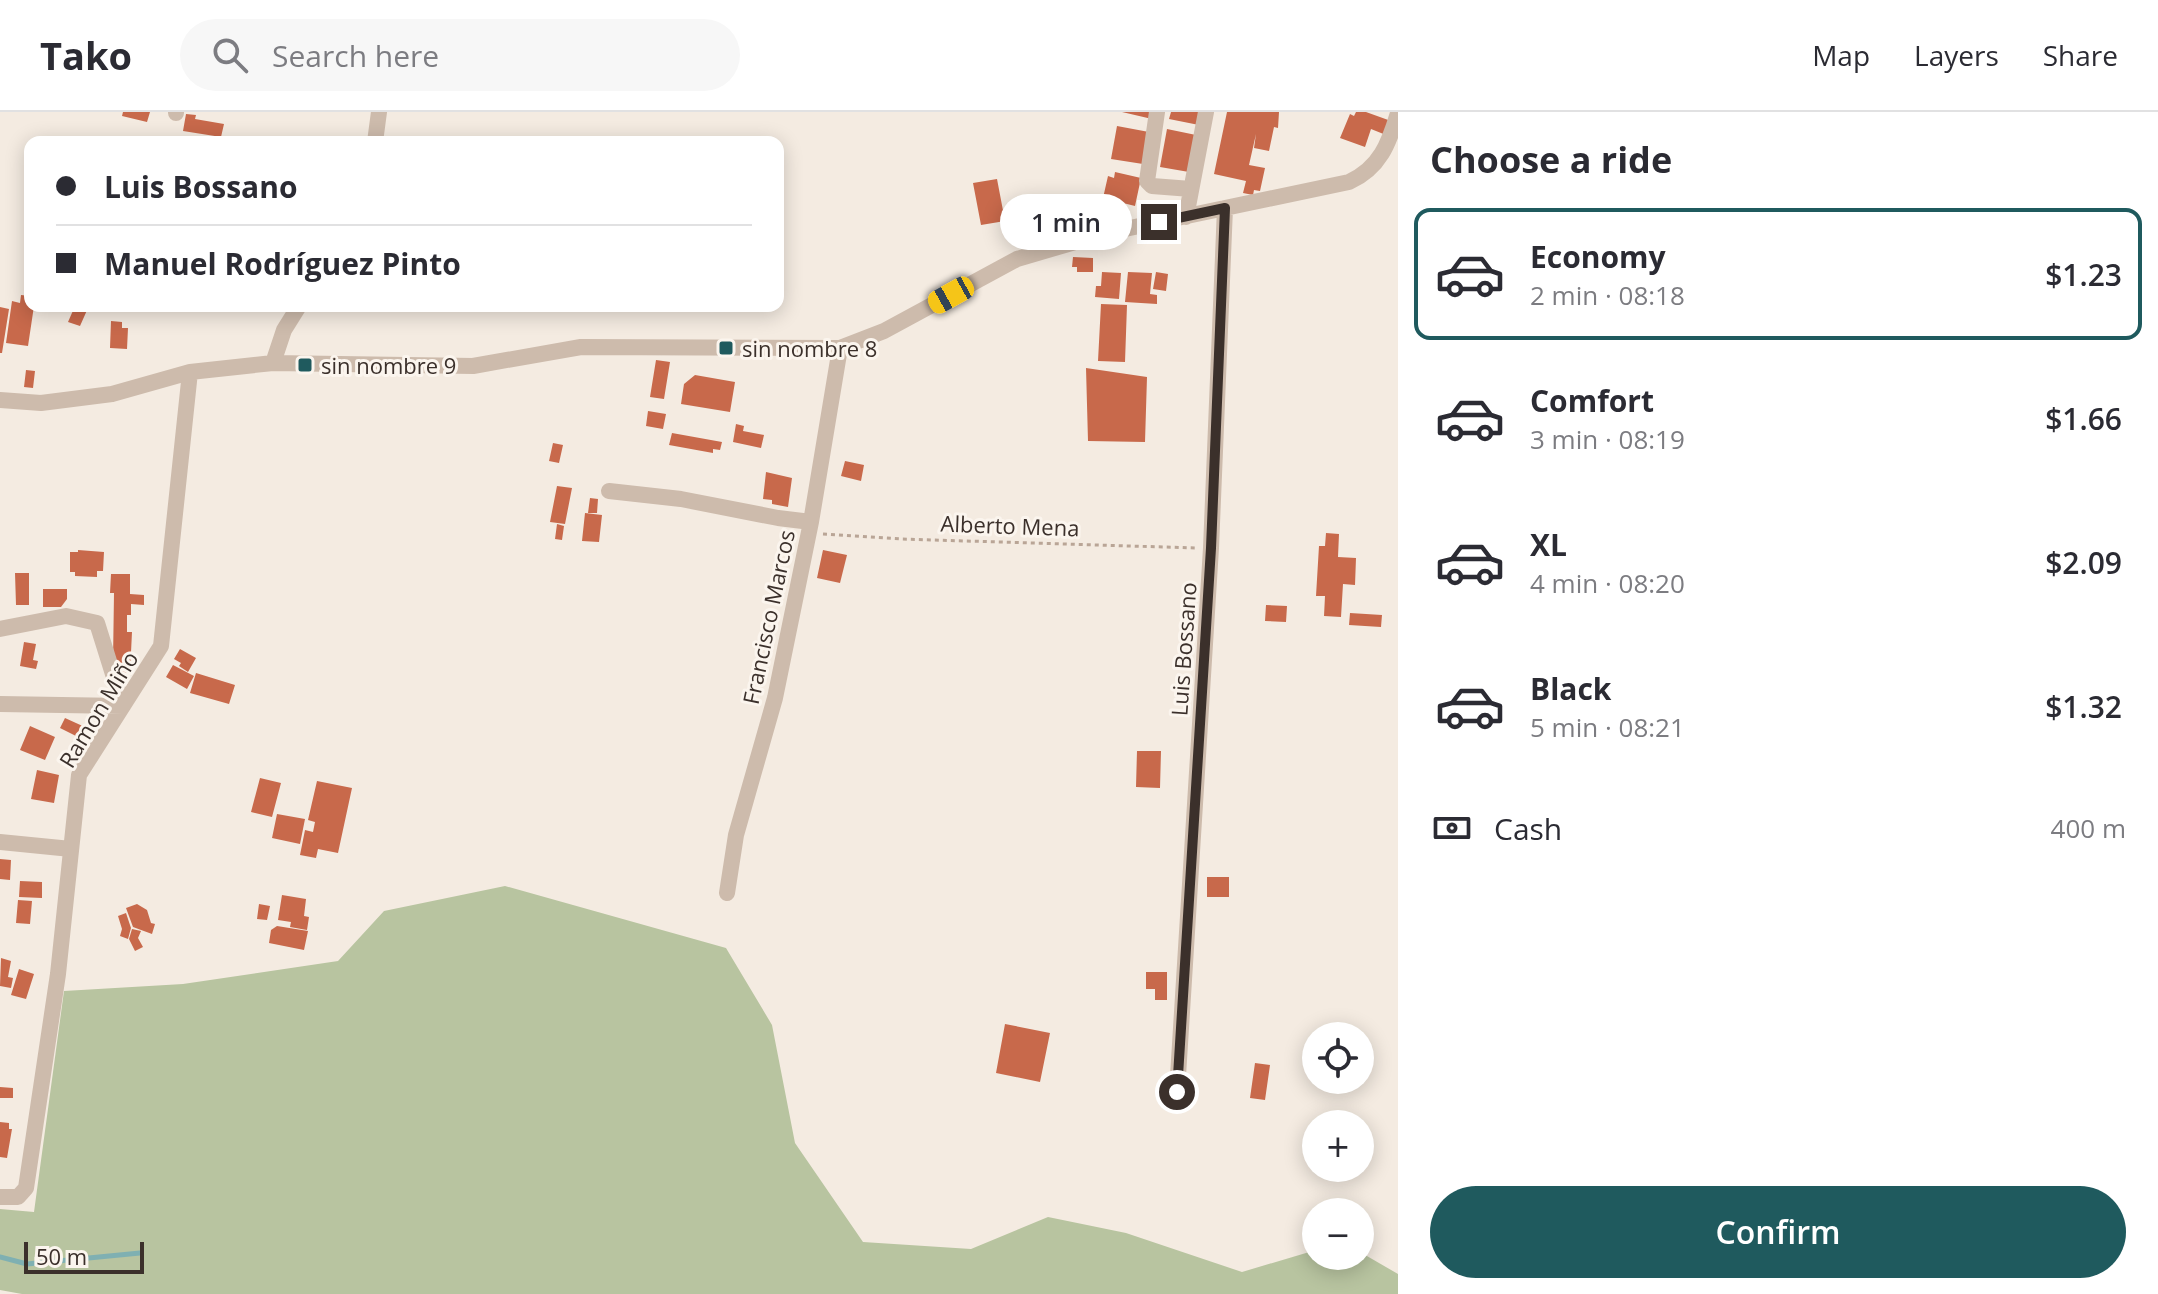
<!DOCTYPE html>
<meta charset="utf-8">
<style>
:root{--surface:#fff;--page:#f7f7f7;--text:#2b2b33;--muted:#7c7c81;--line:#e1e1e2;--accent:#1f5a5e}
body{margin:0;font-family:"Open Sans",sans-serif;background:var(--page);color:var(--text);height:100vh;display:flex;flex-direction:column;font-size:30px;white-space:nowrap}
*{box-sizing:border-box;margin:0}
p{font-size:26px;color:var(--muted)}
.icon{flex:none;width:44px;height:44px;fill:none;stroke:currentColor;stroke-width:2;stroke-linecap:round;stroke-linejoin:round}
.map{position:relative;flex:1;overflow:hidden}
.side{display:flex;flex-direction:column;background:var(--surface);width:760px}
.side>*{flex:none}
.hud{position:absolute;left:24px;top:24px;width:760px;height:176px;border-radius:16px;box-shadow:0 4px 20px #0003;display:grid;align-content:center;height:176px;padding:0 32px;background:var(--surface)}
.controls{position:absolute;left:1302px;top:910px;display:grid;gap:16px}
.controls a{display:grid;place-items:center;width:72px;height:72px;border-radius:50%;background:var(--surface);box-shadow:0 4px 20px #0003;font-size:40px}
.scale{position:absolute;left:24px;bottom:20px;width:120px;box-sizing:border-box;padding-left:8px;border:4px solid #3b302b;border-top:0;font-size:22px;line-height:28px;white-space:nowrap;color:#3b302b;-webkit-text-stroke:6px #fbf5ee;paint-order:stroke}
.end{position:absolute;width:36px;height:36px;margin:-18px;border:10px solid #3b302b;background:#fff;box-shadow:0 0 0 4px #fff}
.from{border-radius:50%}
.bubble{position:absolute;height:56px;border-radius:28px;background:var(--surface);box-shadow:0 4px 20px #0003;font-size:26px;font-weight:600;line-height:56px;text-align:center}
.car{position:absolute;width:24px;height:48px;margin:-24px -12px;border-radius:10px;box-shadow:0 0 6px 2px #0007;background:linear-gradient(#f5c518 24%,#345 0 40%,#f5c518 0 76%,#345 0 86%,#f5c518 0)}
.hud b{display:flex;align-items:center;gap:28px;height:76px;font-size:30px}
.hud b+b{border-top:2px solid var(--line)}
.hud i{width:20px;height:20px;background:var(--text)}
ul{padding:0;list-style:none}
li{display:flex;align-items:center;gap:24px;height:132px;margin:0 16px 12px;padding:0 16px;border:4px solid transparent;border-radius:16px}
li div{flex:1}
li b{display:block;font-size:30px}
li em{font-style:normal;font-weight:600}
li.current{border-color:var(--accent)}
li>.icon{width:72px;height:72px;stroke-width:1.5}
h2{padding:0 32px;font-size:36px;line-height:96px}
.pay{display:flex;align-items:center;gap:20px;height:88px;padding:0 32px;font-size:30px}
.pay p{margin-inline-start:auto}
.cta{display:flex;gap:16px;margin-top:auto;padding:16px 32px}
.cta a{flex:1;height:92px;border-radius:48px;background:var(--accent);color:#fff;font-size:32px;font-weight:600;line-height:92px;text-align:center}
header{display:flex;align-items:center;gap:48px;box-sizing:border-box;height:112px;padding:0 40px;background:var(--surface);border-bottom:2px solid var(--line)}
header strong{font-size:38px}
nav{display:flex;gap:44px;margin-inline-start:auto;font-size:28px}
.search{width:560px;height:72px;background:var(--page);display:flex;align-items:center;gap:20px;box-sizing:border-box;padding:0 28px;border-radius:44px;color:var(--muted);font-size:30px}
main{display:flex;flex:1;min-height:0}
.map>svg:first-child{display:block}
.green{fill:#b8c4a0}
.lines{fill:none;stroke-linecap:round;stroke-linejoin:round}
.stream{stroke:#7fb0b2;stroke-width:5}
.building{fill:#c8694b}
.path{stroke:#b9a596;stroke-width:3;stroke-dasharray:4 4;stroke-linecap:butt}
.street{stroke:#cdbbac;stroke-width:16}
.route{stroke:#3b302b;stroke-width:10}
.poi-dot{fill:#1f5a5e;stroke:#fbf5ee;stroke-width:3}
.labels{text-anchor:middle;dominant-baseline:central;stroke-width:6;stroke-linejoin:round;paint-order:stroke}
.poi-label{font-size:22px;fill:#3b302b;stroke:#fbf5ee;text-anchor:start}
.street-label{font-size:22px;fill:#3b302b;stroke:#fbf5ee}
</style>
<header>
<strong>Tako</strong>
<div class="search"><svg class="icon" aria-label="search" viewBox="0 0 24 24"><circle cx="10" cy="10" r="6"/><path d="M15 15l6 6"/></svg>Search here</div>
<nav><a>Map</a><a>Layers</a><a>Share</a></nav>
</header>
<main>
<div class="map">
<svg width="1398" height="1182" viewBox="0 0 1398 1182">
<rect width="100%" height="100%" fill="#f4ebe1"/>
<path class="green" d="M505 774 726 836 772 913 795 1031 863 1130 971 1137 1048 1105 1126 1121 1242 1160 1316 1138V1144H1360V1140L1398 1162V1182H22L0 1178V1097L34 1100 64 879 183 872 338 849 384 799Z"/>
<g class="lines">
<path class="stream" d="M0 1145 27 1152 140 1141"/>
</g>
<path class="building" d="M123 0H150L147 10 122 4Z
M1122 0H1154L1152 7Z
M1171 0H1202L1199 13 1169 7Z
M1227 0H1279L1278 16 1274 15 1269 39 1254 36 1256 22 1249 53 1265 56 1260 79 1254 78 1253 83 1243 81 1246 69 1214 62Z
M1356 0H1366L1391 9 1386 23 1371 17 1365 35 1340 26 1350 2 1354 4Z
M186 2 196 3 195 7 224 12 221 25 183 19Z
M1117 14 1149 20 1143 52 1111 47Z
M1167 17 1196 23 1189 60 1160 55Z
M1115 60 1141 66 1135 94 1103 86 1108 64 1114 66Z
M997 67 1005 109 981 113 973 71Z
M1073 145 1093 146V160H1077V155H1072Z
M1102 160 1121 161 1119 187 1095 185 1096 174H1101Z
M1128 160 1152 161 1150 182 1157 183V192L1125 190Z
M1156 160 1168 162 1166 179 1153 177Z
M21 183 30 184V194H34L28 234 6 231 12 189 20 191Z
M1101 192 1127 193 1125 250 1098 249Z
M75 194 88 196 80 214 68 210Z
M0 195 9 197 2 241H0Z
M111 209 122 210V216H128L127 237 110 236Z
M656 248 670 250 664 287 650 285Z
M1086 256 1147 265 1145 330 1088 329Z
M26 258 35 259 33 276 24 275Z
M695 263 735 270 730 300 681 292 684 272Z
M648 299 666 302 663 317 646 314Z
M736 312 744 314 743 319 764 323 761 336 733 330Z
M672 321 722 330 720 338 713 337V341L669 333Z
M553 331 563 333 559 351 549 349Z
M845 349 864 353 861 369 841 364Z
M766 360 792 366 788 395 772 392V388L763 387Z
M557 374 572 376 565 412 550 410Z
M590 386 598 387 597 401H588Z
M585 401 602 403 599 430 582 429Z
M557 412 564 414 562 428 555 427Z
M1326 421 1339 422 1338 445 1356 446 1355 473 1343 472 1341 505 1324 504 1325 484H1316L1319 434H1325Z
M78 438 104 440 103 459H97V465L75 464V460H70V440H78Z
M823 438 847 443 840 471 817 466Z
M15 461H29V493H16Z
M111 462H130V482L144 483V493L131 492V503H127V520H132L130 561H116L113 549 114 481H110Z
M43 477H67V487L61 495H43Z
M1266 493 1287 494 1286 510 1265 509Z
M1350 501 1382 503 1381 515 1349 513Z
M24 530 36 532 33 548 38 549 36 557 20 554Z
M180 537 196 546 188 560 179 554 181 551 174 547Z
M173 553 194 564 187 577 166 565Z
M196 561 235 573 229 592 190 581Z
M65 606 87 616 82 627 60 616Z
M30 614 55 625 45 648 20 638Z
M1137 639H1161L1160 676 1136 675Z
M37 658 59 663 54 691 31 687Z
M260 666 281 671 272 705 251 700Z
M317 669 352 676 338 741 318 737 316 746 300 743 305 718 313 720 315 710 308 708Z
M277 702 305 707 300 732 272 726Z
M0 747 11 748 10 768 0 767Z
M1207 765H1229V785H1207Z
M20 769 42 770V786L19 785Z
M282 783 306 787 304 804 309 805 307 818 290 815 291 810 278 808Z
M18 788 32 789 30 812 16 811Z
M137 792 147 798 151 811 155 812 152 822 133 815 126 796Z
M259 792 270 794 267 808 257 807Z
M126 801 131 816 128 827 120 824 122 817 118 804Z
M277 814 308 819 304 838 269 831 271 818Z
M132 817 141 819 138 826 143 835 135 839 129 827Z
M1 846 11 849 8 865 13 866 11 876 0 874Z
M19 857 34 862 26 887 11 883Z
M1146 860H1167V888H1155V877H1146Z
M1005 912 1050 921 1040 970 996 961Z
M1255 951 1270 953 1265 988 1250 986Z
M0 975 13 976V986H0Z
M0 1010 9 1011V1017H12L7 1046 0 1045Z"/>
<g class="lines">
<path class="path" d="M823 422 901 427 1196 436"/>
<path class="street" d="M1157 0 1147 69 1152 74 1191 77
M176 1V0
M375 30 379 0
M1186 105 1206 0
M273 251 284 218 299 194
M0 288 41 291 112 282 190 260 273 251 473 254 581 235 840 236 884 219 1017 147 1106 121 1349 70C1380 56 1389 31 1398 1
M609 379 681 387 778 406 811 410
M0 517 66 504 97 511 123 594 0 592
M0 730 71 737
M727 781 736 723 775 586 811 410 840 236
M1177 980 1211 436 1225 96
M0 1085H18L26 1076 58 862 79 663 161 534 190 260"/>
</g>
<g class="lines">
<path class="route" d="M1159 110 1225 96 1211 436 1177 980"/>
</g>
<g class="poi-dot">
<rect x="718" y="228" width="16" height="16" rx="4"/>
<rect x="297" y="245" width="16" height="16" rx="4"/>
</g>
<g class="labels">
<g class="poi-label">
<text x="742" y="236">sin nombre 8</text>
<text x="321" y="253">sin nombre 9</text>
</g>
<g class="street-label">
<text transform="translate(1010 413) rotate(2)">Alberto Mena</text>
<text transform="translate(768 505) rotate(-78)">Francisco Marcos</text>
<text transform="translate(1183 537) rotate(-86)">Luis Bossano</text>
<text transform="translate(98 597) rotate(-59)">Ramon Miño</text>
</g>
</g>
</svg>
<div class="controls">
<a><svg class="icon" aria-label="locate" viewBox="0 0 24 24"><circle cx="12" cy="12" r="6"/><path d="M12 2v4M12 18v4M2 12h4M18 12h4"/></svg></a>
<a>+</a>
<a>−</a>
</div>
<div class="scale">50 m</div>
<i class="end from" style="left:1177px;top:980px"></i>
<i class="end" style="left:1159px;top:110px"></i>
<div class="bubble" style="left:1000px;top:82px;width:132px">1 min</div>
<i class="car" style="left:951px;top:183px;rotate:241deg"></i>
<div class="hud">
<b><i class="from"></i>Luis Bossano</b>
<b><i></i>Manuel Rodríguez Pinto</b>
</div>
</div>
<section class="side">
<h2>Choose a ride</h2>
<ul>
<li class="current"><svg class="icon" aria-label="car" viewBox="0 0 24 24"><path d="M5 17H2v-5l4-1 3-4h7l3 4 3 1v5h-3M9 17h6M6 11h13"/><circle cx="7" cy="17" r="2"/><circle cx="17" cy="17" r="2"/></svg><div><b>Economy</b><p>2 min · 08:18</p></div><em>$1.23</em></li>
<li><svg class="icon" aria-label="car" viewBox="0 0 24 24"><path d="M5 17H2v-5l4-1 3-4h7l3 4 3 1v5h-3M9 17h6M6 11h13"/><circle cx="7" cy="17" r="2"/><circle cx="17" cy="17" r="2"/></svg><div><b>Comfort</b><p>3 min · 08:19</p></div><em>$1.66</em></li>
<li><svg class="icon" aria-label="car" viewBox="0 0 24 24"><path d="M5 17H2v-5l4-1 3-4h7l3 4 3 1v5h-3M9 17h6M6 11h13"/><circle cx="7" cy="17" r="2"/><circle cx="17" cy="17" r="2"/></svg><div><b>XL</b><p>4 min · 08:20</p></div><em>$2.09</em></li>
<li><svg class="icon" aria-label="car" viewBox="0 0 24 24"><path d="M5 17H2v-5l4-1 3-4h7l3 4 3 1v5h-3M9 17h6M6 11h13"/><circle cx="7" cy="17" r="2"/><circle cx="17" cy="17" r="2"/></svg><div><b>Black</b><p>5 min · 08:21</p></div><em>$1.32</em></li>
</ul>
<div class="pay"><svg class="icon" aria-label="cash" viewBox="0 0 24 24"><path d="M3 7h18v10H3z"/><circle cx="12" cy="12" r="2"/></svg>Cash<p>400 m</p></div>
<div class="cta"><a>Confirm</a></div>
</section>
</main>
